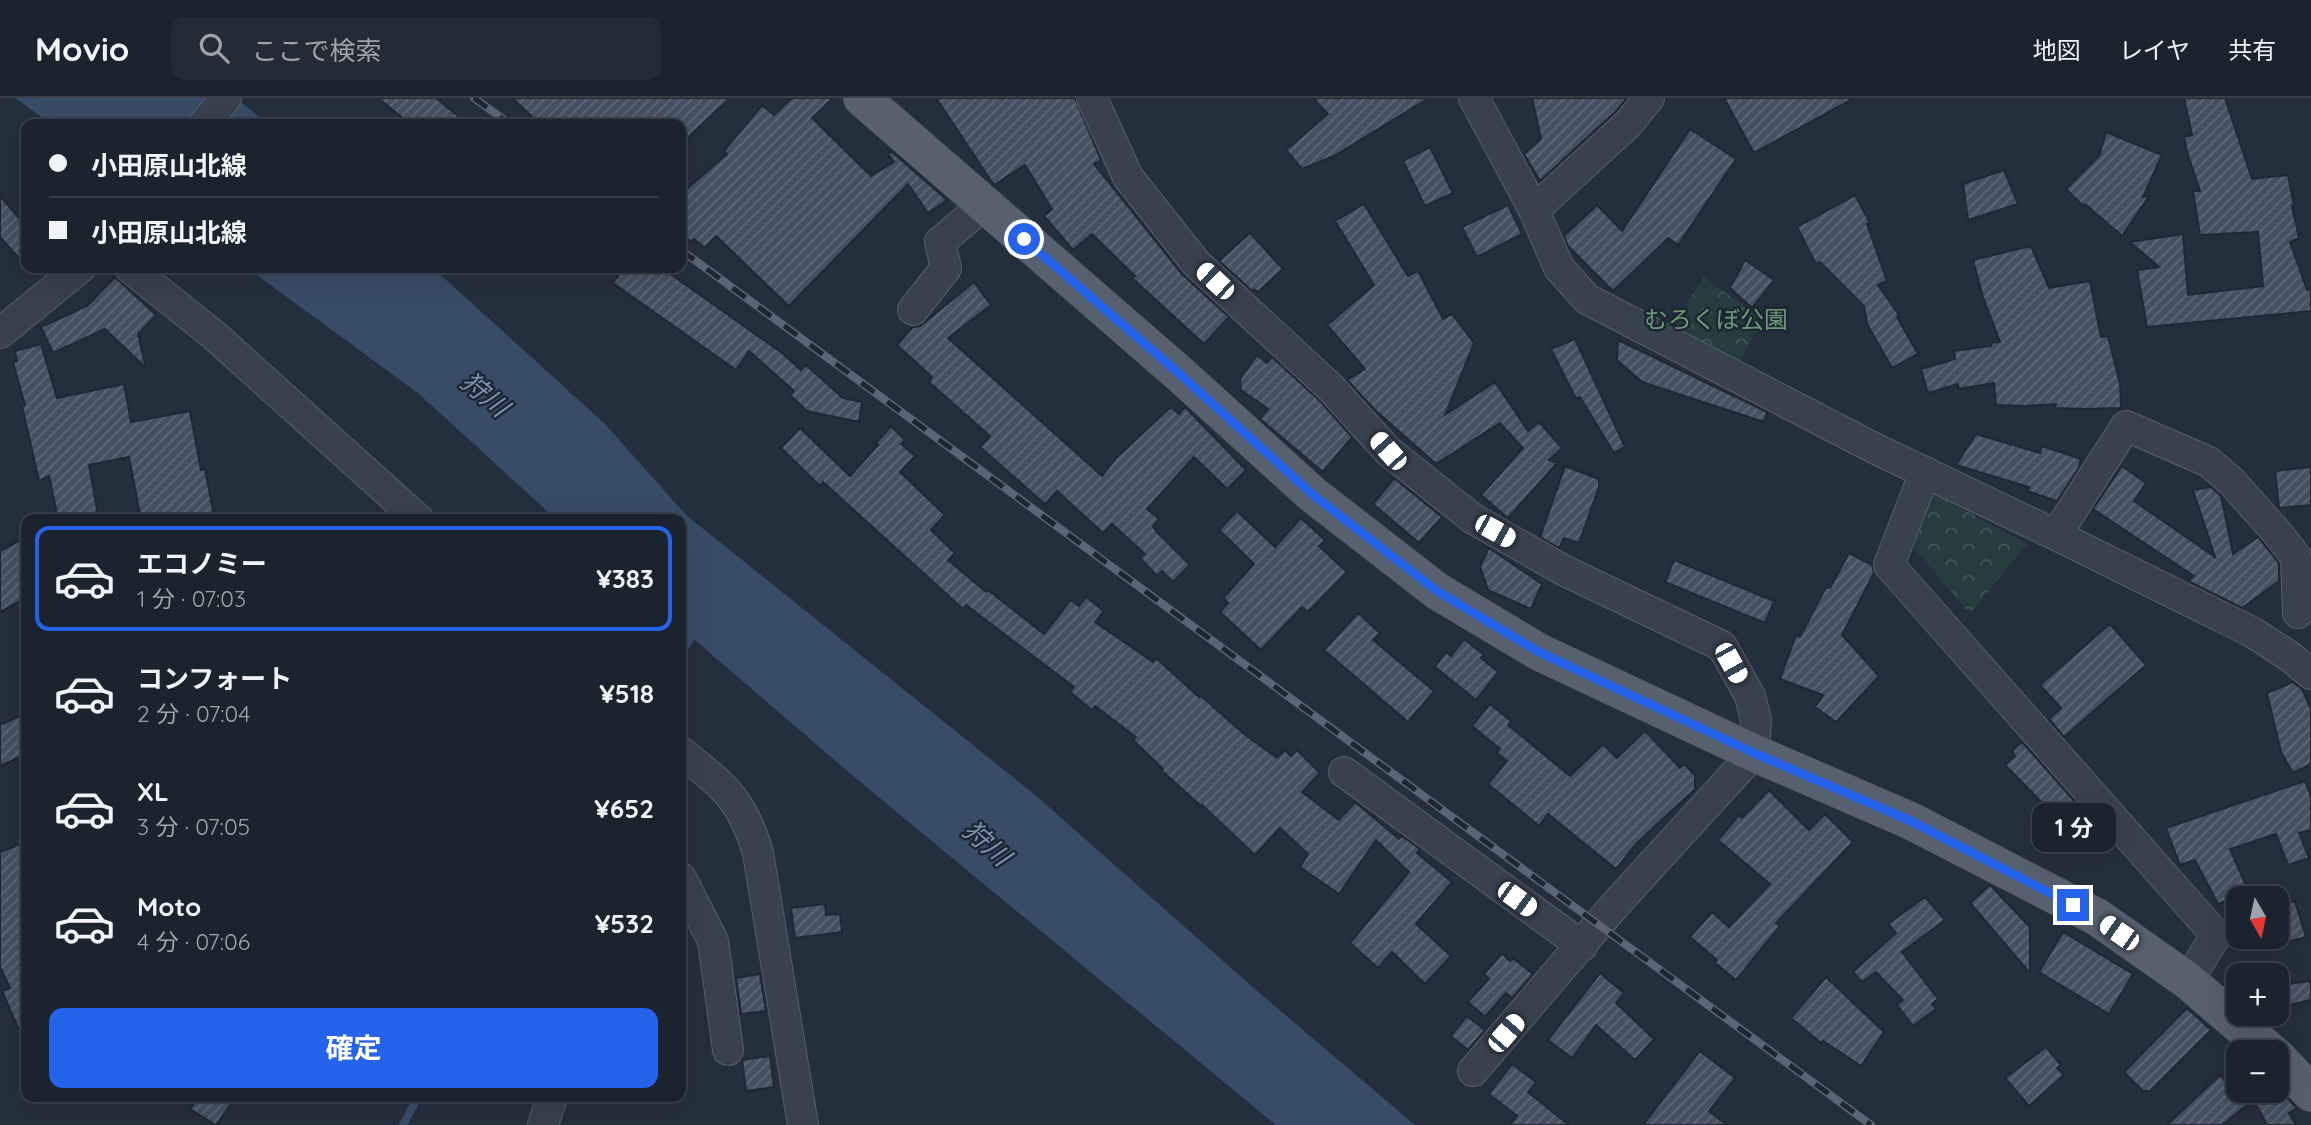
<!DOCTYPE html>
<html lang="ja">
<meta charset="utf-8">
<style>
:root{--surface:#1b232e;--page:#242b36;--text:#f1f3f6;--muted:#a0a4aa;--line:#39404a;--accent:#2563eb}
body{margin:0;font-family:Quicksand,"Noto Sans JP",sans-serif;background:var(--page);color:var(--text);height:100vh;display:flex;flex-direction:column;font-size:26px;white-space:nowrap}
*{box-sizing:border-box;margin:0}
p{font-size:23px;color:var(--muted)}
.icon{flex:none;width:38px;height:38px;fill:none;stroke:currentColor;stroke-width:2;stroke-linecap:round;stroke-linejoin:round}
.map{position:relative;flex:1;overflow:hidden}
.side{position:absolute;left:21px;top:416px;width:665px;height:588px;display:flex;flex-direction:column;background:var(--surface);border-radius:14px;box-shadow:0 7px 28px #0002,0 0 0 2px var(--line)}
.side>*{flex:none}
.banner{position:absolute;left:21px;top:21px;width:665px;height:154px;border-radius:14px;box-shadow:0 7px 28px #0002,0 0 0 2px var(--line);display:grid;align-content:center;height:154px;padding:0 28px;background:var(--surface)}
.needle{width:46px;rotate:171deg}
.tools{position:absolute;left:2226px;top:788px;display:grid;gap:14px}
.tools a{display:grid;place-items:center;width:63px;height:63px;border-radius:14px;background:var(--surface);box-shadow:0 7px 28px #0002,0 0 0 2px var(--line);font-size:35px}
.end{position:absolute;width:32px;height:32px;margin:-16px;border:9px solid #2563eb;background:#fff;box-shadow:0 0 0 4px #fff}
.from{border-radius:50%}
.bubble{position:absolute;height:49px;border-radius:14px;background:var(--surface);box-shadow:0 7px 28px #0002,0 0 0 2px var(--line);font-size:23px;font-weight:700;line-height:49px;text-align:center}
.car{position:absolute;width:21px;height:42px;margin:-21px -10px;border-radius:9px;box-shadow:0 0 5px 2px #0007;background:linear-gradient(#fff 24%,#345 0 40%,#fff 0 76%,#345 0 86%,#fff 0)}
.banner b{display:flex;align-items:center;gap:24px;height:66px;font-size:26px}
.banner b+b{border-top:2px solid var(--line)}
.banner i{width:18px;height:18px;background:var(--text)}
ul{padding:12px 0 0;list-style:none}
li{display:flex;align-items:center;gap:21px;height:105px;margin:0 14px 10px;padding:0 14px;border:4px solid transparent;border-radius:14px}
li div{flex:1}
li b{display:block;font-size:26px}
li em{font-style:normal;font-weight:700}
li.current{border-color:var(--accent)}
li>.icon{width:63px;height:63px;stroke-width:1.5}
.action{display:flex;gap:14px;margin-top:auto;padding:14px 28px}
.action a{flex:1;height:80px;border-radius:14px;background:var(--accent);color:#fff;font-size:28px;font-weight:700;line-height:80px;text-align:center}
header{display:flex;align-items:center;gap:42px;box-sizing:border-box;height:98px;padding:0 35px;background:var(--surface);border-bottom:2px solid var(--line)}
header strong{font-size:33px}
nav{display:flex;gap:38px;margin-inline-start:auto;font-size:24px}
.search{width:490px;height:63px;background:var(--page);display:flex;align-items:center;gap:18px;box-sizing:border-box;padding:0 24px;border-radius:14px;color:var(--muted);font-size:26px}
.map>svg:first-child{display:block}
.forest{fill:url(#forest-crowns)}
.water{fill:#394c67}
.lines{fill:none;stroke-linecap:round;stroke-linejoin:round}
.stream{stroke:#394c67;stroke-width:8}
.building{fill:url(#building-hatch);stroke:#1f2835;stroke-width:2}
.minor-casing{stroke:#565f6c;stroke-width:32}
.major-casing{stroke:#414a57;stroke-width:38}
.minor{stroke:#38414e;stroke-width:30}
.major{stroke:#56606e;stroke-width:37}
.rail-casing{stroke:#5a6575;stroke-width:8}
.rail{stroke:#1d2633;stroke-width:5;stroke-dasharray:16;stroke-linecap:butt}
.route{stroke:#2563eb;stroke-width:9}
.labels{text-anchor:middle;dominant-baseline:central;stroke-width:5;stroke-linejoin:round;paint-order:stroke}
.park-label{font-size:24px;fill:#6b9a76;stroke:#1d2633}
.water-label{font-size:26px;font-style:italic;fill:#7c92b1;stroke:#1d2633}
</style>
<header>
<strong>Movio</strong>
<div class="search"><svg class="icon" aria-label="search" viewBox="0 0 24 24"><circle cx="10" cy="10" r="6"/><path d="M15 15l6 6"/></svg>ここで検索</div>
<nav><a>地図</a><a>レイヤ</a><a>共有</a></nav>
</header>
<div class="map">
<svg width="2311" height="1027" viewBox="0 0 2311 1027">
<defs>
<pattern id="forest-crowns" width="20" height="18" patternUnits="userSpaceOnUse" patternTransform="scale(1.75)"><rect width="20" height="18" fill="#263c3f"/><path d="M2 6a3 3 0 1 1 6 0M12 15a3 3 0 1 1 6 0" fill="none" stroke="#435659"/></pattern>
<pattern id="building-hatch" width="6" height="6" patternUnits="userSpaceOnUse" patternTransform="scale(1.75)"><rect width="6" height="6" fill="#455162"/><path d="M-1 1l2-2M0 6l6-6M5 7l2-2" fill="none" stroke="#5d6877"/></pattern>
</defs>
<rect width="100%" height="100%" fill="#242f3e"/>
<path class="forest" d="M1704 179 1762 221 1739 265 1672 228Z
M1934 395 2027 446 1970 516 1912 448Z"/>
<path class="water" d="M15 0H236L268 26H51Z
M247 170H433L605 326 686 417 1034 696 1264 899 1415 1027H1276L853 678 681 530V422H557L418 295Z"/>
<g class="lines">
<path class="stream" d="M681 556 695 532
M403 1027 418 999"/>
</g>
<path class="building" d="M378 0H436L468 26H410Z
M512 0H730L681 46V26H540Z
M792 0H833L812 20 871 78 894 64 888 56 891 53 947 102 928 115 908 86 789 208 716 138 705 150 694 141 691 144 681 135V96L727 56 724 53 762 7 774 17Z
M936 0H1075L1101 62 1094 66 1182 176 1229 219 1204 246 1132 180 1135 178 1092 136 1073 152 1044 118 1052 111 1025 67 994 87Z
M1313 0H1429L1334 58 1302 71 1286 52 1328 16Z
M1532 0H1627L1615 14 1540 83 1524 56 1541 41Z
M1724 0H1854L1754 55Z
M2184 0H2225L2252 81 2288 77 2294 108H2292L2299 140 2290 144 2307 192 2311 191V213L2147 229 2137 172 2159 169 2130 144 2183 136 2188 197 2263 188 2258 134 2200 137 2193 93H2200L2187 54 2184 39 2192 37Z
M1690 31 1736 61 1678 147 1668 140 1613 193 1568 148 1564 138 1597 107 1622 133Z
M2106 34 2162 57 2143 99 2149 98 2122 138 2085 106 2083 108 2066 91 2099 58Z
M1430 49 1453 95 1425 108 1403 63Z
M2004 72 2018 106 1968 122 1963 86Z
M1855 97 1870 125 1867 126 1887 183 1878 187 1899 217 1897 219 1918 256 1892 270 1867 226 1864 208 1820 164 1816 166 1797 129Z
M0 98 26 128V168L0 139Z
M1364 106 1408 178 1418 173 1443 221 1452 216 1474 245 1445 317 1495 284 1528 333 1539 324 1562 350 1549 362 1557 365 1508 420 1481 397 1523 350 1500 325 1436 366 1375 312 1347 282 1365 271 1327 227 1374 187 1335 123Z
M1508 107 1522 136 1477 159 1462 129Z
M1250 135 1283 171 1258 194 1254 191 1252 193 1219 163Z
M2031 148 2049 190 2090 183 2101 239 2108 238 2120 286 2121 310 2084 311 2054 310 2056 306 2026 308 1996 307 1994 285 1959 291 1958 286 1928 295 1921 271 1955 261 1954 253 1991 248V245L2000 244 1983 199 1973 162Z
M1745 162 1774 182 1752 210 1730 190Z
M624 170H662L782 255 801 272 806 267 843 300 862 304 859 324 807 313 790 297 794 293 749 253 736 272 613 185Z
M115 179 156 217 138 236 146 270 105 231 53 255 41 229 87 208Z
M974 184 991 207 948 240 1102 378 1116 360 1171 309 1179 316 1185 309 1246 372 1227 391 1194 359 1147 411 1159 421 1153 428 1157 434 1190 467 1173 484 1162 473 1157 478 1140 460 1145 456 1112 426 1103 435 1057 393 1045 406 980 349 990 338 929 284 932 279 897 247 913 229 920 228Z
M1575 241 1625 349 1614 355 1580 299 1576 301 1551 251Z
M1618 242 1767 314 1764 324 1642 284 1617 262Z
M41 246 57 300 124 286 131 324 190 313 201 372 205 371 215 422H141L129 359 89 367 99 422H61L60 416H57L49 378 39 383 22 308 25 307 13 264 17 263 15 253Z
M1257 257 1267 265 1272 259 1319 302 1352 339 1323 374 1260 321 1268 311 1241 292 1240 281Z
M891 328 905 342 901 346 915 358 900 374 945 417 931 432 955 455 948 462 986 494 988 492 1044 536 1071 502 1079 508 1086 499 1104 513 1095 524 1153 564 1156 560 1199 599 1201 598 1244 636 1277 660 1285 652 1291 658 1297 652 1320 675 1302 694 1339 722 1355 704 1399 741 1402 738 1420 751 1417 755 1452 784 1416 826 1451 858 1425 886 1392 854 1378 870 1350 845 1409 774 1376 742 1339 796 1300 769 1308 756 1280 730 1255 757 1202 707 1201 708 1162 673 1163 671 1133 642 1136 639 1095 608 1092 612 1070 594 1074 589 966 507 963 511 823 384 820 388 781 350 800 330 850 378 878 347 876 345Z
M1976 336 2040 355 2042 348 2081 361 2078 371 2057 403 2027 393 2029 389 1956 367Z
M1565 368 1599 381V389L1579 445 1564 440 1559 450 1540 439Z
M2122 368 2146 385 2134 403 2215 459 2193 392 2211 389 2221 398 2233 456 2258 439 2279 465V483L2242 510 2188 483 2194 478 2093 411Z
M2311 369V407L2279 410 2275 373Z
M1394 380 1442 419 1419 445 1373 406Z
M1237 413 1275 449 1301 420 1325 442 1319 448 1347 474 1308 514 1302 509 1261 552 1220 514 1228 505 1223 500 1254 466 1219 432Z
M26 439V500L0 514V453Z
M1489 450 1542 486 1531 511 1488 492 1480 468Z
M1849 455 1872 467 1874 475 1842 537 1879 578 1836 624 1815 609 1823 597 1780 581 1796 537 1800 539 1826 489 1830 490Z
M1674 462 1774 503 1765 525 1665 484Z
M1358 515 1380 535 1373 542 1434 593 1408 624 1324 552Z
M2110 526 2146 567 2064 639 2049 621 2061 610 2040 587Z
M1464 541 1484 557 1481 560 1498 574 1476 602 1435 569 1446 554 1451 558Z
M2293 584 2302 591 2311 611V666L2293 675 2281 654 2267 595Z
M1490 606 1511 623 1508 627 1570 678 1603 646 1617 660 1645 633 1680 670 1684 666 1695 677V691L1637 745 1616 771 1548 716 1539 728 1488 686 1507 663 1497 655 1500 651 1472 628Z
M26 615V656L0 668V627Z
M2022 644 2077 706 2059 722 2005 667 2015 658 2012 653Z
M2305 683 2311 698V732L2299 735 2309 760 2288 767 2276 736 2230 751 2249 794 2218 806 2195 762 2180 767 2166 730Z
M1769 692 1809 732 1825 716 1853 744 1776 825 1780 828 1736 882 1715 865 1717 862 1690 839 1712 814 1729 829 1770 786 1718 742 1739 717 1742 720Z
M26 744V948L2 893 10 890 0 869V754Z
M1990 787 2030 829V875L1970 805Z
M1925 799 1945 822 1902 854 1938 901 1932 906 1936 911 1913 928 1897 907 1903 902 1876 874 1862 884 1853 874 1896 835 1888 826Z
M2295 803 2306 839 2277 847V810Z
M825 806 826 817 840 816 842 834 795 840 791 810Z
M2063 834 2133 876 2109 916 2039 874Z
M1502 855 1510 863 1513 860 1533 876 1512 900 1506 895 1485 919 1468 904 1489 881 1484 876Z
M1600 875 1624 895 1616 905 1654 941 1635 962 1596 927 1572 960 1548 942Z
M760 876 766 913 741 916 736 880Z
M1826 879 1884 934 1861 968 1823 943 1821 945 1791 920Z
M2311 883V902L2290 907 2287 886Z
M2187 910 2211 932 2150 993H2143L2124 974Z
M1467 918 1485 932 1468 952 1451 938Z
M2046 949 2061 967 2057 970 2064 977 2029 1008 2005 980Z
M1700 953 1735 980 1709 1013 1727 1027H1643Z
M770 958 774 989 746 993 742 962Z
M1512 966 1536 984 1528 994 1569 1027H1510L1517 1018 1489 996Z
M2220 977 2247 1007 2222 1027H2167Z
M2277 989 2297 1010 2289 1015 2296 1027H2267L2253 1001 2269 992H2277Z
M199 999H236L216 1027 190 1011Z"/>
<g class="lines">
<g class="minor-casing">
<path id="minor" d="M1092 0 1128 79 1196 165 1331 290 1388 353 1472 420 1563 472 1722 548 1750 598 1756 622 1754 655 1615 807 1473 973
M1474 0 1534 112 1559 170 1587 201 1874 350 2056 437 2252 534 2289 558 2311 576
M204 26 226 0
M1534 112 1628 26 1649 0
M130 170 215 238 419 422
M913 212 946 170 940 144 985 106
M0 235 80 170
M1925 374 1889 467 2216 837 2188 883
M2056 437 2126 328 2209 364 2232 384 2279 437 2296 459 2298 515
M681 654C723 688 742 700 758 755L803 1027
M1344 674 1582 848
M681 780 713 843 728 952
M543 1027 552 999"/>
</g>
<g class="major-casing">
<path id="major" d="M862 0 1182 278 1312 396 1437 493 1539 554 1754 655 1911 723 2097 819 2188 883 2271 954
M2277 959 2311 995"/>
</g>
<use href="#minor" class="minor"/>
<use href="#major" class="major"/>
<g class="rail-casing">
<path id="rail" d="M474 0 510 26
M681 152 1871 1027"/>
</g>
<use href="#rail" class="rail"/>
</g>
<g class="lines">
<path class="route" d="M1024 141 1182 278 1312 396 1437 493 1539 554 1754 655 1911 723 2073 807"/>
</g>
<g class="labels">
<g class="park-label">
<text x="1716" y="221">むろくぼ公園</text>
</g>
<g class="water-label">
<text transform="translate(485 296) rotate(40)">狩川</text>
<text transform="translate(987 745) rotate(42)">狩川</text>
</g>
</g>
</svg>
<div class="tools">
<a><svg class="needle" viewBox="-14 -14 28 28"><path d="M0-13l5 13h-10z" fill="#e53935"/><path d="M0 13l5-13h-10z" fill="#a0a4aa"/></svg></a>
<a>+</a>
<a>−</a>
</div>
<i class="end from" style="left:1024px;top:141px"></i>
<i class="end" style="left:2073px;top:807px"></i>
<div class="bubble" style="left:2032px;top:705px;width:84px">1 分</div>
<i class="car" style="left:1215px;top:183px;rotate:313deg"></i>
<i class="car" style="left:1388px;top:353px;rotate:318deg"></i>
<i class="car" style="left:1495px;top:433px;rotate:119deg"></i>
<i class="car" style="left:1731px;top:565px;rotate:151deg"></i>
<i class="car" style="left:1517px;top:801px;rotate:126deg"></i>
<i class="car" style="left:2119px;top:835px;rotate:305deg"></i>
<i class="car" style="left:1506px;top:935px;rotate:41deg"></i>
<div class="banner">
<b><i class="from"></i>小田原山北線</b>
<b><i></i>小田原山北線</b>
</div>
<section class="side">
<ul>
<li class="current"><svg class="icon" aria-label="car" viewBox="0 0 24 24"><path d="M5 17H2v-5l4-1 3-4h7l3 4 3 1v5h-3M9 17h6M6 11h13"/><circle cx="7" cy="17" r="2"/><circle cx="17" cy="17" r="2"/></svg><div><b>エコノミー</b><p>1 分 · 07:03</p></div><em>¥383</em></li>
<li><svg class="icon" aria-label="car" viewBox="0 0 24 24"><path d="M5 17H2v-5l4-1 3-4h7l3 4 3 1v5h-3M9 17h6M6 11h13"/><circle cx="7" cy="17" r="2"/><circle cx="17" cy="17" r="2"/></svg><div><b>コンフォート</b><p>2 分 · 07:04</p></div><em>¥518</em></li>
<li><svg class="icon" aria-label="car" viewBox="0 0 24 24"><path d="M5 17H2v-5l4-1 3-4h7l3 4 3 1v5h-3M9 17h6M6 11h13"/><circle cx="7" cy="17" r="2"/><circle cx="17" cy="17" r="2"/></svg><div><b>XL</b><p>3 分 · 07:05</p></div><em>¥652</em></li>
<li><svg class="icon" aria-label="car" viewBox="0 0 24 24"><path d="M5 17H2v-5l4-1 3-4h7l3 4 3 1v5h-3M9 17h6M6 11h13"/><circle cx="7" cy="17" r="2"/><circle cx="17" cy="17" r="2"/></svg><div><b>Moto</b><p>4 分 · 07:06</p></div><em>¥532</em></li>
</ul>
<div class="action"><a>確定</a></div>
</section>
</div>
